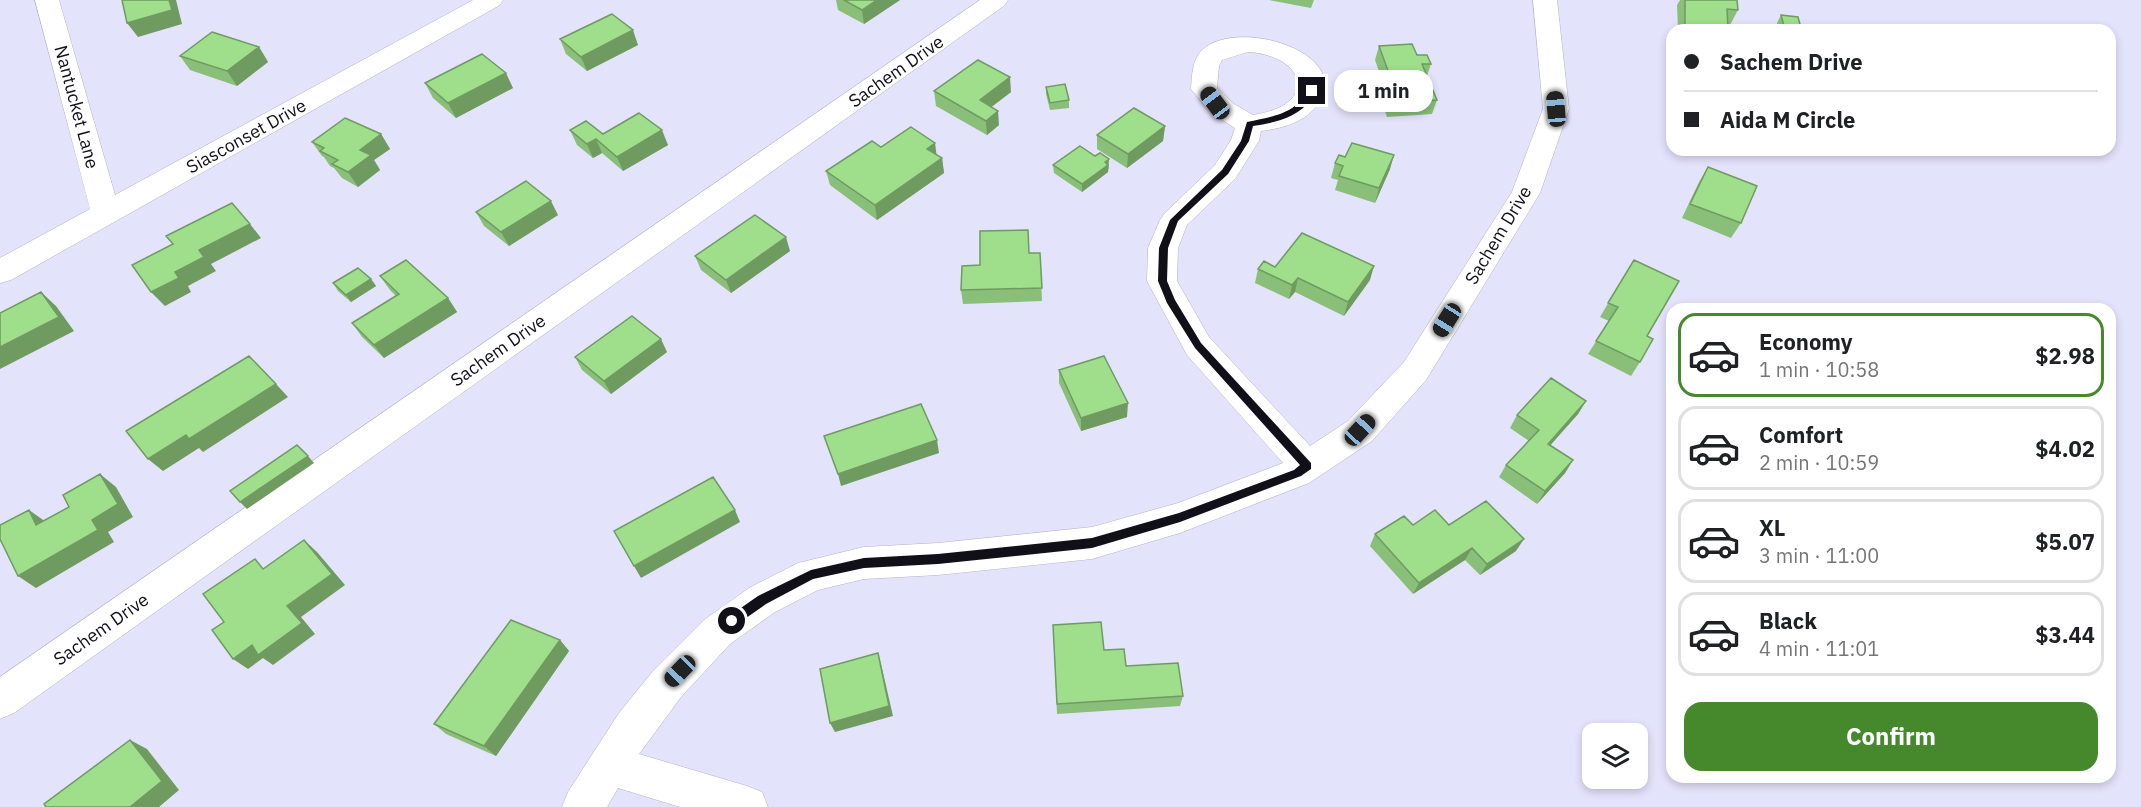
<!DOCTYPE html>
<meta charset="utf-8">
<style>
:root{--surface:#fff;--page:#f6f6f6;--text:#202124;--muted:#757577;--line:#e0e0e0;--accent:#46892d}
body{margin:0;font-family:"IBM Plex Sans",sans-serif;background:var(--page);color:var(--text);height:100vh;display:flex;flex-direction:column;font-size:22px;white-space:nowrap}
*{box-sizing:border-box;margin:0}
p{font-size:20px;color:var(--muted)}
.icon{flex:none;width:33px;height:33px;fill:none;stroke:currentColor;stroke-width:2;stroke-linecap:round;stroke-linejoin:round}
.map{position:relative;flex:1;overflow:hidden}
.sheet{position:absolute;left:1666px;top:303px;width:450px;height:480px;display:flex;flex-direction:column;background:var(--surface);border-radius:18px;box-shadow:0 3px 9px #0003}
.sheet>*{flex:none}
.top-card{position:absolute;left:1666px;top:24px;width:450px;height:132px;border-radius:18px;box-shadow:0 3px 9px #0003;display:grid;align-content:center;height:132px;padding:0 18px;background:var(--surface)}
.buttons{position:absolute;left:1582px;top:723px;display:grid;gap:12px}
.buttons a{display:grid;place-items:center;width:66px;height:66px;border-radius:12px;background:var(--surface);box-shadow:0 3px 9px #0003;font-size:30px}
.end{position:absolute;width:27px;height:27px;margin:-14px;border:8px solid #111018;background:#fff;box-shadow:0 0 0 3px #fff}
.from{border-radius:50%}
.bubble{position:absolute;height:42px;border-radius:18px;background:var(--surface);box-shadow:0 3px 9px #0003;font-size:20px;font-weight:700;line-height:42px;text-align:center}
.car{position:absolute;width:18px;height:36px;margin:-18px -9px;border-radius:8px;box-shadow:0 0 4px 2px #0007;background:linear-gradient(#222 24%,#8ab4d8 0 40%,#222 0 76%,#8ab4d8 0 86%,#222 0)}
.top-card b{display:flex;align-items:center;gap:21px;height:57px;font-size:22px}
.top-card b+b{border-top:2px solid var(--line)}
.top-card i{width:15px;height:15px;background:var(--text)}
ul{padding:10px 0 0;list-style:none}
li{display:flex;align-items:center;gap:18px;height:84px;margin:0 12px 9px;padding:0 6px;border:3px solid var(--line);border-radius:18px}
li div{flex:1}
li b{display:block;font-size:22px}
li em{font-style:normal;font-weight:700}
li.active{border-color:var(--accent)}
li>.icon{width:54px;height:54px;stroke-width:1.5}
.primary-button{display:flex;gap:12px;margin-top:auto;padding:12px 18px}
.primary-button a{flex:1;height:69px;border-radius:18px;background:var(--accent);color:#fff;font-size:24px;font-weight:700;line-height:69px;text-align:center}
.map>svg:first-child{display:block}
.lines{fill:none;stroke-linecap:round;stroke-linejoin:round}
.minor-casing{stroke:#b2b1c9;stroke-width:1}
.minor{fill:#fff;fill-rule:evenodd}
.wall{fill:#89bf78}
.shaded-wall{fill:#6f9b61}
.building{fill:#9fde8b;stroke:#6f9b61;stroke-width:1.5}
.route{fill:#111018}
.labels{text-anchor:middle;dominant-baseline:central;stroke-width:4.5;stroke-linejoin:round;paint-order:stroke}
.street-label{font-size:18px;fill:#111018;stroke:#fff}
</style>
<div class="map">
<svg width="2141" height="807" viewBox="0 0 2141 807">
<rect width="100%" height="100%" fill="#e4e3fc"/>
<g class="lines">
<g class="minor-casing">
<path id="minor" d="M35 0H59L115 195 473 0H503L500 5 11 280 0 283V258L90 209Z
M980 0H1008L1005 5 14 713 0 719V677Z
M1533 0H1557L1569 109 1540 193 1426 380 1372 441 1309 483 1180 533 1092 559 938 575 864 579 818 590 775 612 730 644 681 697 639 754 747 786 762 792 768 807H680L618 788 607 807H562L568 792 619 713 653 671 704 620 749 588 798 563 864 547 938 543 1092 527 1178 503 1283 463 1187 355 1147 281 1148 248 1160 220 1165 213 1215 165 1231 140 1235 128 1210 112 1191 89C1192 76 1192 60 1202 50 1237 17 1354 52 1318 104 1304 123 1283 128 1261 131L1259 141 1235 179 1187 225 1178 248 1177 281 1209 337 1310 446 1348 421 1404 362 1512 192 1543 109ZM1248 52C1305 55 1321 105 1253 115L1234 104 1217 88 1219 66 1222 60Z"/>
</g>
<use href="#minor" class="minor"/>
</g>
<path class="wall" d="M836 0H900L864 24 838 10Z
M1269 0H1314L1311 8Z
M1680 0H1737L1738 10 1730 25H1728V30H1678L1677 5Z
M1781 15 1801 28 1800 30H1779L1777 23Z
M560 39 638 45 587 71 566 54Z
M1379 46 1417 55 1431 64 1427 76 1437 100 1432 114 1387 117 1379 94 1382 80 1375 60Z
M259 47 268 62 237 86 190 70 180 56Z
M425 83 513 88 456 118 433 98Z
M1046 87 1069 100V108L1050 110 1046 94Z
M934 91 1011 92 991 107 999 125 987 135 936 106Z
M1165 126 1163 141 1127 168 1097 149V135Z
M570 130 603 134 668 145 623 171 602 153 593 158 577 145Z
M381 134 390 149 374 160 380 170 358 187 342 178 334 168 330 166 324 157 322 156 312 142Z
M881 147 937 155 942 158 944 173 877 220 830 185 826 171Z
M1703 150H1730L1726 156Z
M1335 163 1390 169 1375 203 1335 190 1338 180 1331 178Z
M1053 165 1109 166 1108 172 1082 192 1054 173Z
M1708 167 1741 223 1731 238 1682 218 1699 182Z
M476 212 558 215 509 246 484 226Z
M790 251 731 293 701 270 695 256Z
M1029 253H1040L1042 301 963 304 961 290 980 265Z
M1634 260 1647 336 1640 362 1631 376 1588 354 1609 321 1600 317Z
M1275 267 1370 280 1344 316 1295 292 1289 299 1255 283 1258 269Z
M380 276 448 298 457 312 384 358 362 337 352 323 396 296 390 290Z
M371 279 376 286 351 302 338 291 333 283Z
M667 352 611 394 582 370 575 357Z
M1059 370 1127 417 1081 431 1059 383Z
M1586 401 1578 414 1550 445 1573 460 1565 473 1537 504 1499 477 1506 465 1529 441 1510 428 1517 415Z
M1413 525H1449L1516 551 1480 575 1465 560 1413 594 1370 546 1375 534Z
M1053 625 1104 650 1126 666 1183 696 1180 706 1057 714Z
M560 640 569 651 496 756 446 734 434 724Z"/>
<path class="shaded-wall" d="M169 0H176L182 24 138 37 127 23Z
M877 0H900L864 24 862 10Z
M633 30 638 45 587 71 581 57Z
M259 47 268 62 237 86 227 71Z
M506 73 513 88 456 118 448 103Z
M1010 77 1011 92 981 115 980 100Z
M998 111 999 125 987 135 986 121Z
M1165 126 1163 141 1127 168 1128 154Z
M662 130 668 145 623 171 617 157Z
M381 134 390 149 374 160 380 170 358 187 348 172 360 150Z
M596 139 602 153 593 158 587 144Z
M935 143 937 158 927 149Z
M1394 155 1390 169 1375 203 1379 188Z
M942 158 944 173 877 220 875 205Z
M1109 159 1108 172 1082 192V184Z
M551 201 558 215 509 246 501 232Z
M250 224 261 238 211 264 216 271 188 286 191 292 165 306 151 292 199 250Z
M786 237 790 251 731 293 726 280Z
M1374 266 1370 280 1344 316 1348 302Z
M1298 278 1295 292 1289 299 1292 285Z
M371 279 376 286 351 302 346 295Z
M41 292 56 306 74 331 0 369V347Z
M448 298 457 312 384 358 374 345Z
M661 339 667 352 611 394 604 381Z
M276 384 288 397 203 452 199 448 163 471 148 459 186 435Z
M1586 401 1578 414 1540 457 1548 444Z
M1128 403 1127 417 1081 431V418Z
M937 440 939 453 841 486 838 474Z
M308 456 314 463 247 509 240 502Z
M1573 460 1565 473 1537 504 1545 491Z
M100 474 116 487 133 517 108 532 114 542 36 588 18 576 92 520Z
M29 510 46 522 36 525Z
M735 510 740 522 641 578 634 566Z
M1524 539 1516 551 1480 575 1487 564Z
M304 540 317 552 345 585 301 617 315 634 273 665 263 658 248 669 233 659 252 645 287 606Z
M1472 548 1465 560 1413 594 1419 583Z
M560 640 569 651 496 756 484 746Z
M878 653 881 664 893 716 835 732 830 723Z
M130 740 147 749 179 790 159 807H130Z"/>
<path class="building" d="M122 0H169L172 10 127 23Z
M844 0H877L862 10Z
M1685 0H1737L1738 10 1727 9 1728 30H1703L1685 26Z
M612 14 633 30 581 57 560 39Z
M1781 15 1798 17 1801 28 1784 26Z
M212 32 259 47 227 71 180 56Z
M1412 44 1417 55H1427L1431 64H1422L1437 100 1391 102 1382 79H1391L1379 46Z
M482 54 506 73 448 103 425 83Z
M978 60 1010 77 980 100 998 111 986 121 934 91Z
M1065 84 1069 100 1050 103 1046 87Z
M1134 108 1165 126 1128 154 1097 135Z
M639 113 662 130 617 157 596 139 587 144 570 130 586 121 603 134Z
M345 118 381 134 360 150 371 155 348 172 332 164 338 160 320 151 324 148 312 142Z
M911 127 935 143 927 149 942 158 875 205 826 171 872 141 881 147Z
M1352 143 1394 155 1379 188 1339 176 1343 166 1335 163 1339 155 1345 157Z
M1080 146 1095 156 1100 153 1109 159 1105 162 1108 165 1082 184 1053 165Z
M1708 167 1757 186 1741 223 1690 204Z
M526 181 551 201 501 232 476 212Z
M232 203 250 224 199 250 204 257 175 272 179 278 151 292 132 265 173 244 166 236Z
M755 215 786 237 726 280 695 256Z
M1028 230 1029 253H1040L1042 288 961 290 962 266 980 265V231Z
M1302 233 1374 266 1348 302 1298 278 1292 285 1258 269 1264 261 1275 267Z
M406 260 448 298 374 345 352 323 399 294 380 276Z
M1634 260 1679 281 1647 336 1653 339 1640 362 1596 341 1618 307 1608 303Z
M358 268 371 279 346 295 333 283Z
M41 292 59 317 0 347V313Z
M632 316 661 339 604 381 575 357Z
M249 356 276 384 189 439 186 435 148 459 126 431Z
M1104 356 1128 403 1081 418 1059 370Z
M1551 378 1586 401 1548 444 1573 460 1545 491 1506 465 1539 430 1517 415Z
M921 404 937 440 838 474 824 436Z
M297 445 308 456 240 502 230 491Z
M100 474 118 504 92 520 98 530 18 576 0 539V525L29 510 36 525 69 507 63 495Z
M713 477 735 510 634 566 614 531Z
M1486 501 1524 539 1487 564 1472 548 1419 583 1375 534 1404 516 1413 525 1435 510 1449 525Z
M304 540 332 574 287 606 302 623 258 655 252 645 233 659 212 630 224 622 203 594 255 559 263 569Z
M511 620 560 640 484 746 434 724Z
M1101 622 1104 650 1124 649 1126 666 1178 663 1183 696 1057 704 1053 625Z
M878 653 889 706 830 723 820 669Z
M130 740 162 781 130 807H46L44 804Z"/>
<path class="route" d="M1309 89 1316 91C1304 116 1279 122 1253 126L1249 141 1228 174 1178 221 1168 248 1167 281 1175 300 1201 343 1311 463V469L1301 476 1180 522 1092 548 938 564 864 568 813 579 766 604 736 625H728V617L758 596 811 570 864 558 938 554 1092 538 1179 513 1294 470 1300 465 1195 348 1167 303 1158 281 1159 248 1170 220 1222 170 1241 141 1247 122C1273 116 1295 115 1309 89Z"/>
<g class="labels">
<g class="street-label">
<text transform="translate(896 71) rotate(-35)">Sachem Drive</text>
<text transform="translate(77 107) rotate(75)">Nantucket Lane</text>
<text transform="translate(246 136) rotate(-29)">Siasconset Drive</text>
<text transform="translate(1498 235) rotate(-59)">Sachem Drive</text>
<text transform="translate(498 350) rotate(-35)">Sachem Drive</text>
<text transform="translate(101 629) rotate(-35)">Sachem Drive</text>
</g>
</g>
</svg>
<div class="buttons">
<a><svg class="icon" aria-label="layers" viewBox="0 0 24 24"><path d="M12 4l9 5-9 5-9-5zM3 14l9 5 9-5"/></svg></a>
</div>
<i class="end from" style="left:732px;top:621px"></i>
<i class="end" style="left:1312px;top:91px"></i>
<div class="bubble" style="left:1334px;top:70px;width:99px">1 min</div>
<i class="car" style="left:1215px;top:103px;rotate:323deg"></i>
<i class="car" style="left:1556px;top:109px;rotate:355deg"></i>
<i class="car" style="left:1447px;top:320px;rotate:212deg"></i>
<i class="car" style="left:1360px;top:430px;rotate:43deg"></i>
<i class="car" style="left:680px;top:671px;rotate:224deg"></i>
<div class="top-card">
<b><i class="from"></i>Sachem Drive</b>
<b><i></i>Aida M Circle</b>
</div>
<section class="sheet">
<ul>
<li class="active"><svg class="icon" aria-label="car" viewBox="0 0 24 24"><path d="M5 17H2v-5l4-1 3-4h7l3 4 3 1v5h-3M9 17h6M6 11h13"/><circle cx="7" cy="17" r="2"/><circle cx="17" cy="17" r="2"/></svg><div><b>Economy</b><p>1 min · 10:58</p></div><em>$2.98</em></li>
<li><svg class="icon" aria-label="car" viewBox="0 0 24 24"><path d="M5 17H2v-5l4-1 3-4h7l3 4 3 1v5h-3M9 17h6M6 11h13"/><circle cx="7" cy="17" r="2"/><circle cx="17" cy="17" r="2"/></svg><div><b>Comfort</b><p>2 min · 10:59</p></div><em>$4.02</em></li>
<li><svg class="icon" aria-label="car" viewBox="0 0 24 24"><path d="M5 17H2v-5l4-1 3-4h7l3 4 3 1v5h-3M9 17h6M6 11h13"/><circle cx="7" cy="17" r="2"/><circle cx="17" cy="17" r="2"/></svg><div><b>XL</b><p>3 min · 11:00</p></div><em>$5.07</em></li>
<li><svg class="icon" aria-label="car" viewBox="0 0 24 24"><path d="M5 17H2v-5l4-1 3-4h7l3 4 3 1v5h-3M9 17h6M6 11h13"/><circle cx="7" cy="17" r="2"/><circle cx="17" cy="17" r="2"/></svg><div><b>Black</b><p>4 min · 11:01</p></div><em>$3.44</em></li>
</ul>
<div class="primary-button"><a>Confirm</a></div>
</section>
</div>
